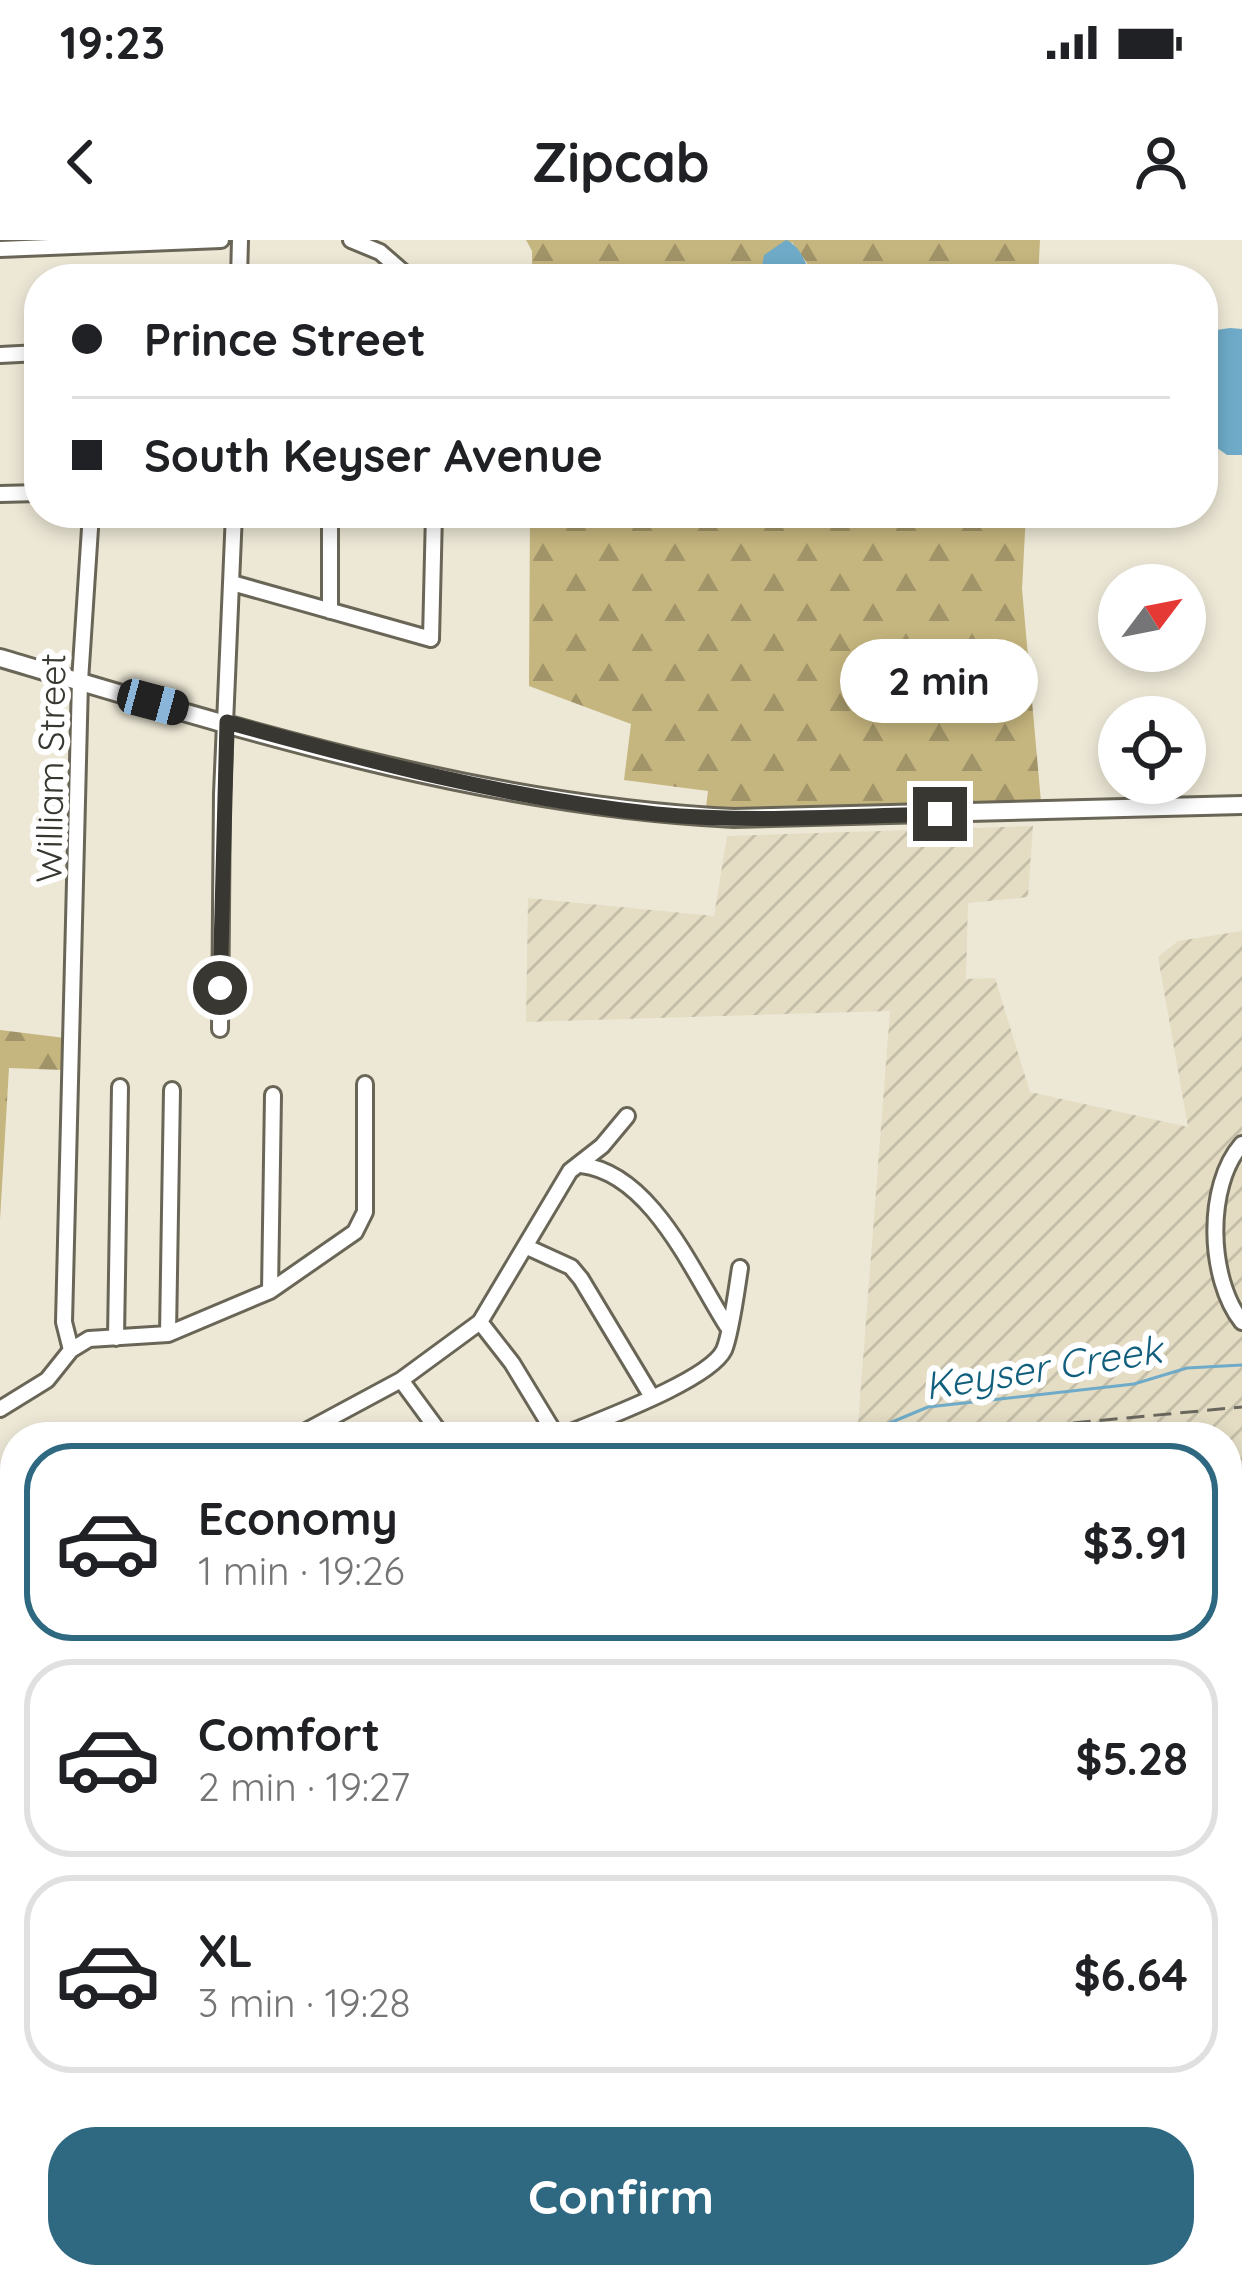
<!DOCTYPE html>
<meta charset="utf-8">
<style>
:root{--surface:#fff;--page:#f6f6f6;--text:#202124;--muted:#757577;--line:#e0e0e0;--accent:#2e6881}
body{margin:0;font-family:Quicksand,sans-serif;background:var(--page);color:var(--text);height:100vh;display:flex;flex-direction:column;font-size:45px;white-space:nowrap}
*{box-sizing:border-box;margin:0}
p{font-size:39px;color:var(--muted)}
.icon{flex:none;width:66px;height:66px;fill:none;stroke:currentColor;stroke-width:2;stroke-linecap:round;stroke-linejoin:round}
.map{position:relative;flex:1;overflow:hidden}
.details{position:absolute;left:0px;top:1182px;width:1242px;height:867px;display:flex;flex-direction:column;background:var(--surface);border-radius:48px 48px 0 0;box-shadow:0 6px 18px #0003}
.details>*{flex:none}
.guide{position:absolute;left:24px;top:24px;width:1194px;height:264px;border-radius:48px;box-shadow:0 6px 18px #0003;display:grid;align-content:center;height:264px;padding:0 48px;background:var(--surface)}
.needle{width:78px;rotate:58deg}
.buttons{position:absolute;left:1098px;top:324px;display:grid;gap:24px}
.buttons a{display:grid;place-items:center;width:108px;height:108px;border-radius:50%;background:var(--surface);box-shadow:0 6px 18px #0003;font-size:60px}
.end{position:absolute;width:54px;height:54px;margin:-27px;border:15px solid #393731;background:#fff;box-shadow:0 0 0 6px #fff}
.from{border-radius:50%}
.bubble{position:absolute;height:84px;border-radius:42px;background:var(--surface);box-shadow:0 6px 18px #0003;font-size:39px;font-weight:700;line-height:84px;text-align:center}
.car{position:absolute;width:36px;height:72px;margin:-36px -18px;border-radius:15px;box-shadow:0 0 9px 3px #0007;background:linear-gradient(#222 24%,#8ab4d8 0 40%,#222 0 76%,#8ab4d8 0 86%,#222 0)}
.guide b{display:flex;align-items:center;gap:42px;height:114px;font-size:45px}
.guide b+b{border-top:3px solid var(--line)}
.guide i{width:30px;height:30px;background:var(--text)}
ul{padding:21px 0 0;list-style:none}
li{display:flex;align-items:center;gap:36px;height:198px;margin:0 24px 18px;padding:0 24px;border:6px solid var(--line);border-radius:48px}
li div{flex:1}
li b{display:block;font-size:45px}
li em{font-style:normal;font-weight:700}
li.on{border-color:var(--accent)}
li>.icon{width:108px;height:108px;stroke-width:1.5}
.primary-button{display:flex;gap:24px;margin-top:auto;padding:24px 48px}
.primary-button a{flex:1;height:138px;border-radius:48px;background:var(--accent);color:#fff;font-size:48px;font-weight:700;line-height:138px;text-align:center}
.status{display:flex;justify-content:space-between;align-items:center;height:84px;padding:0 60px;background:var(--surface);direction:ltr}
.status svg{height:33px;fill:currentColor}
header{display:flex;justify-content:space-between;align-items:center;height:156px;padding:0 48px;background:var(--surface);font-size:54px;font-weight:700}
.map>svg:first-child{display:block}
.industrial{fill:url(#industrial-furrows)}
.grass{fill:url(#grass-tufts)}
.forest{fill:url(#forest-firs)}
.cemetery{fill:url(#cemetery-stones)}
.water{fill:#6fabc8}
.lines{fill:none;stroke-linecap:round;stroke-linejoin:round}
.stream{stroke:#6fabc8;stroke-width:3}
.minor-casing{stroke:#6a6657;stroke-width:20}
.major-casing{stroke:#6a6657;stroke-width:22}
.minor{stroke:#fff;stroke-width:14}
.major{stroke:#fff;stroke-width:16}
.rail{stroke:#6a675e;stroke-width:3;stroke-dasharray:18 9;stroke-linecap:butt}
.route{stroke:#393731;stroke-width:15}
.labels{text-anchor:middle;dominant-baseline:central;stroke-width:12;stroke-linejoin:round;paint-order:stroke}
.street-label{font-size:36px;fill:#393731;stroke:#fff}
.water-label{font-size:39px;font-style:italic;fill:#115f7c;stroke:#fff}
</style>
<div class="status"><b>19:23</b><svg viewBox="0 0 49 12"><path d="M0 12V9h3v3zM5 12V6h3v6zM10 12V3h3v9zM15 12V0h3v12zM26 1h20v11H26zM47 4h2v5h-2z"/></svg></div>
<header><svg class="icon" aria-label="back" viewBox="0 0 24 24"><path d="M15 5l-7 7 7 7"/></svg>Zipcab<svg class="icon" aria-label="person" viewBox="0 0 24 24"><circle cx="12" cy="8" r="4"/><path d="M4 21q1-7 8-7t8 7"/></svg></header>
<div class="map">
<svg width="1242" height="2048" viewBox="0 0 1242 2048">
<defs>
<pattern id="industrial-furrows" width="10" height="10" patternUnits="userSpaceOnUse" patternTransform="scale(3)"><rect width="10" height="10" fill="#e4ddc4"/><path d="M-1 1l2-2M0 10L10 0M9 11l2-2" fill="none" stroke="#c4bea9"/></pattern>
<pattern id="grass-tufts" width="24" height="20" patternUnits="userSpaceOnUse" patternTransform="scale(3)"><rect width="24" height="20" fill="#c5b57e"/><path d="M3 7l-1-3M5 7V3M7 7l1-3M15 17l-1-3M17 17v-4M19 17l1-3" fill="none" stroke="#a19468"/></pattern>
<pattern id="forest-firs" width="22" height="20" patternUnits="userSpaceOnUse" patternTransform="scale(3)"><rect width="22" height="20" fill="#c5b57e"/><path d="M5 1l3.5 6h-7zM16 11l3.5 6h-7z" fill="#a19468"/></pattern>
<pattern id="cemetery-stones" width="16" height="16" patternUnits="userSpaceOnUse" patternTransform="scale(3)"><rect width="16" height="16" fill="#c5b57e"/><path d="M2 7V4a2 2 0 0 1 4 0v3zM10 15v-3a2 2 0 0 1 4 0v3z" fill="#a19468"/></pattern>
</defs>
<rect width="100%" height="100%" fill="#ede8d6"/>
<path class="industrial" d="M1033 586 1028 657 968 663 966 739 995 738 1030 852 1188 887 1158 717 1178 701 1242 691V1884L1227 1882V1197H857L890 771 526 782 528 658 714 676 727 596Z
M367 2034H736L735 2048H365Z"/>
<path class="grass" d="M257 2034H360L359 2048H251Z"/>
<path class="forest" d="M526 0H1040L1038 39H811L807 23 792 2 760 39H532V11Z
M530 273H1026L1022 349 1041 562 706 568 708 551 624 540 631 484 529 446Z
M0 790 65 798 63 830 9 828 0 980Z
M1227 1913 1242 1915V2042L1232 2048H1138L1135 2034H1227Z"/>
<path class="cemetery" d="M749 2034H1000V2048H749Z"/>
<path class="water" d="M786 0C800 5 807 25 812 39H760L764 15Z
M1230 88 1242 89V215H1227L1203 198V92Z"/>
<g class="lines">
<path class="stream" d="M856 1197 928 1167 1134 1144 1187 1128 1242 1125
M76 2048 80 2034"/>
<g class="minor-casing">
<path id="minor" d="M351 0 380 12 411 39
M0 9 221 0
M239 39 240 0
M0 115 39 113
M0 254 39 253
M330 273V371
M232 343 431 399 434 273
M220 789 222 554 234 273
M1242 904C1205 946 1208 1039 1242 1082
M581 925C651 933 692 1031 727 1086
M527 1007 571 1027 581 1039 652 1157
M270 1051 273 855
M480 1082 512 1123 557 1197
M168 1094 172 850
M116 1098 120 847
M71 1110 64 1082 80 441 91 273
M401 1140 443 1197
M0 1169 47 1140 71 1110 89 1099 168 1094 270 1051 355 992 365 972V844
M295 1197 401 1140 480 1082 570 931 602 906 627 876
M559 1197C594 1182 709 1141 724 1110 731 1094 737 1047 740 1028
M1227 1380 1242 1355
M0 1388 15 1377
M1227 1585 1242 1586
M1078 2034V2048
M199 2048 205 2034
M574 2048V2034"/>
</g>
<g class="major-casing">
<path id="major" d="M0 418C240 489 483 566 734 578L1242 565"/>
</g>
<use href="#minor" class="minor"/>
<use href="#major" class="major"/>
<path class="rail" d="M993 1197 1062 1184 1242 1167
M128 2048 130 2034"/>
</g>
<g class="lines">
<path class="route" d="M220 748 227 482C368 521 510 559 656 574 750 583 846 576 940 574"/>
</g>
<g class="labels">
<g class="street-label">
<text transform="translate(50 528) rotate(-89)">William Street</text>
</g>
<g class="water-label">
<text transform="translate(1043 1127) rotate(-9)">Keyser Creek</text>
</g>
</g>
</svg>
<div class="buttons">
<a><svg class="needle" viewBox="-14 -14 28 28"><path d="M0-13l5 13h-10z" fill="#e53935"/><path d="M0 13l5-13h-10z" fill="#757577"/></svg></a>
<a><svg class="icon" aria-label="locate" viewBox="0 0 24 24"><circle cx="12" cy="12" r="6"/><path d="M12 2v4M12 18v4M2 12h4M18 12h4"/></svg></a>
</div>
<i class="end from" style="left:220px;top:748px"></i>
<i class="end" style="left:940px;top:574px"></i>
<div class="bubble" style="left:840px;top:399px;width:198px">2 min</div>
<i class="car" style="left:153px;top:462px;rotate:105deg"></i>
<div class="guide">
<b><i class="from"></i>Prince Street</b>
<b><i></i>South Keyser Avenue</b>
</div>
<section class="details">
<ul>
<li class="on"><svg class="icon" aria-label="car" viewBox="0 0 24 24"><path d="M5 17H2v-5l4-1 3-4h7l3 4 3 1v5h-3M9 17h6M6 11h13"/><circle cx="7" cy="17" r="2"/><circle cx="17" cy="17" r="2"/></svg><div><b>Economy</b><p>1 min · 19:26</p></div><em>$3.91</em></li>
<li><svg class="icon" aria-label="car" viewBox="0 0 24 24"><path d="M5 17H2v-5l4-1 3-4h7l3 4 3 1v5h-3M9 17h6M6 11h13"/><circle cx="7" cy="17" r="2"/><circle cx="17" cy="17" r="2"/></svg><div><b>Comfort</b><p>2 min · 19:27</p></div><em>$5.28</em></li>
<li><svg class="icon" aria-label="car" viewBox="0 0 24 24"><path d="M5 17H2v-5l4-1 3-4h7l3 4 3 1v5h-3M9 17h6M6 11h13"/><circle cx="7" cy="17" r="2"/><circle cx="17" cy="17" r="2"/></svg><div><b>XL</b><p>3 min · 19:28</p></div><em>$6.64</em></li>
</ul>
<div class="primary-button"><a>Confirm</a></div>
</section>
</div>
